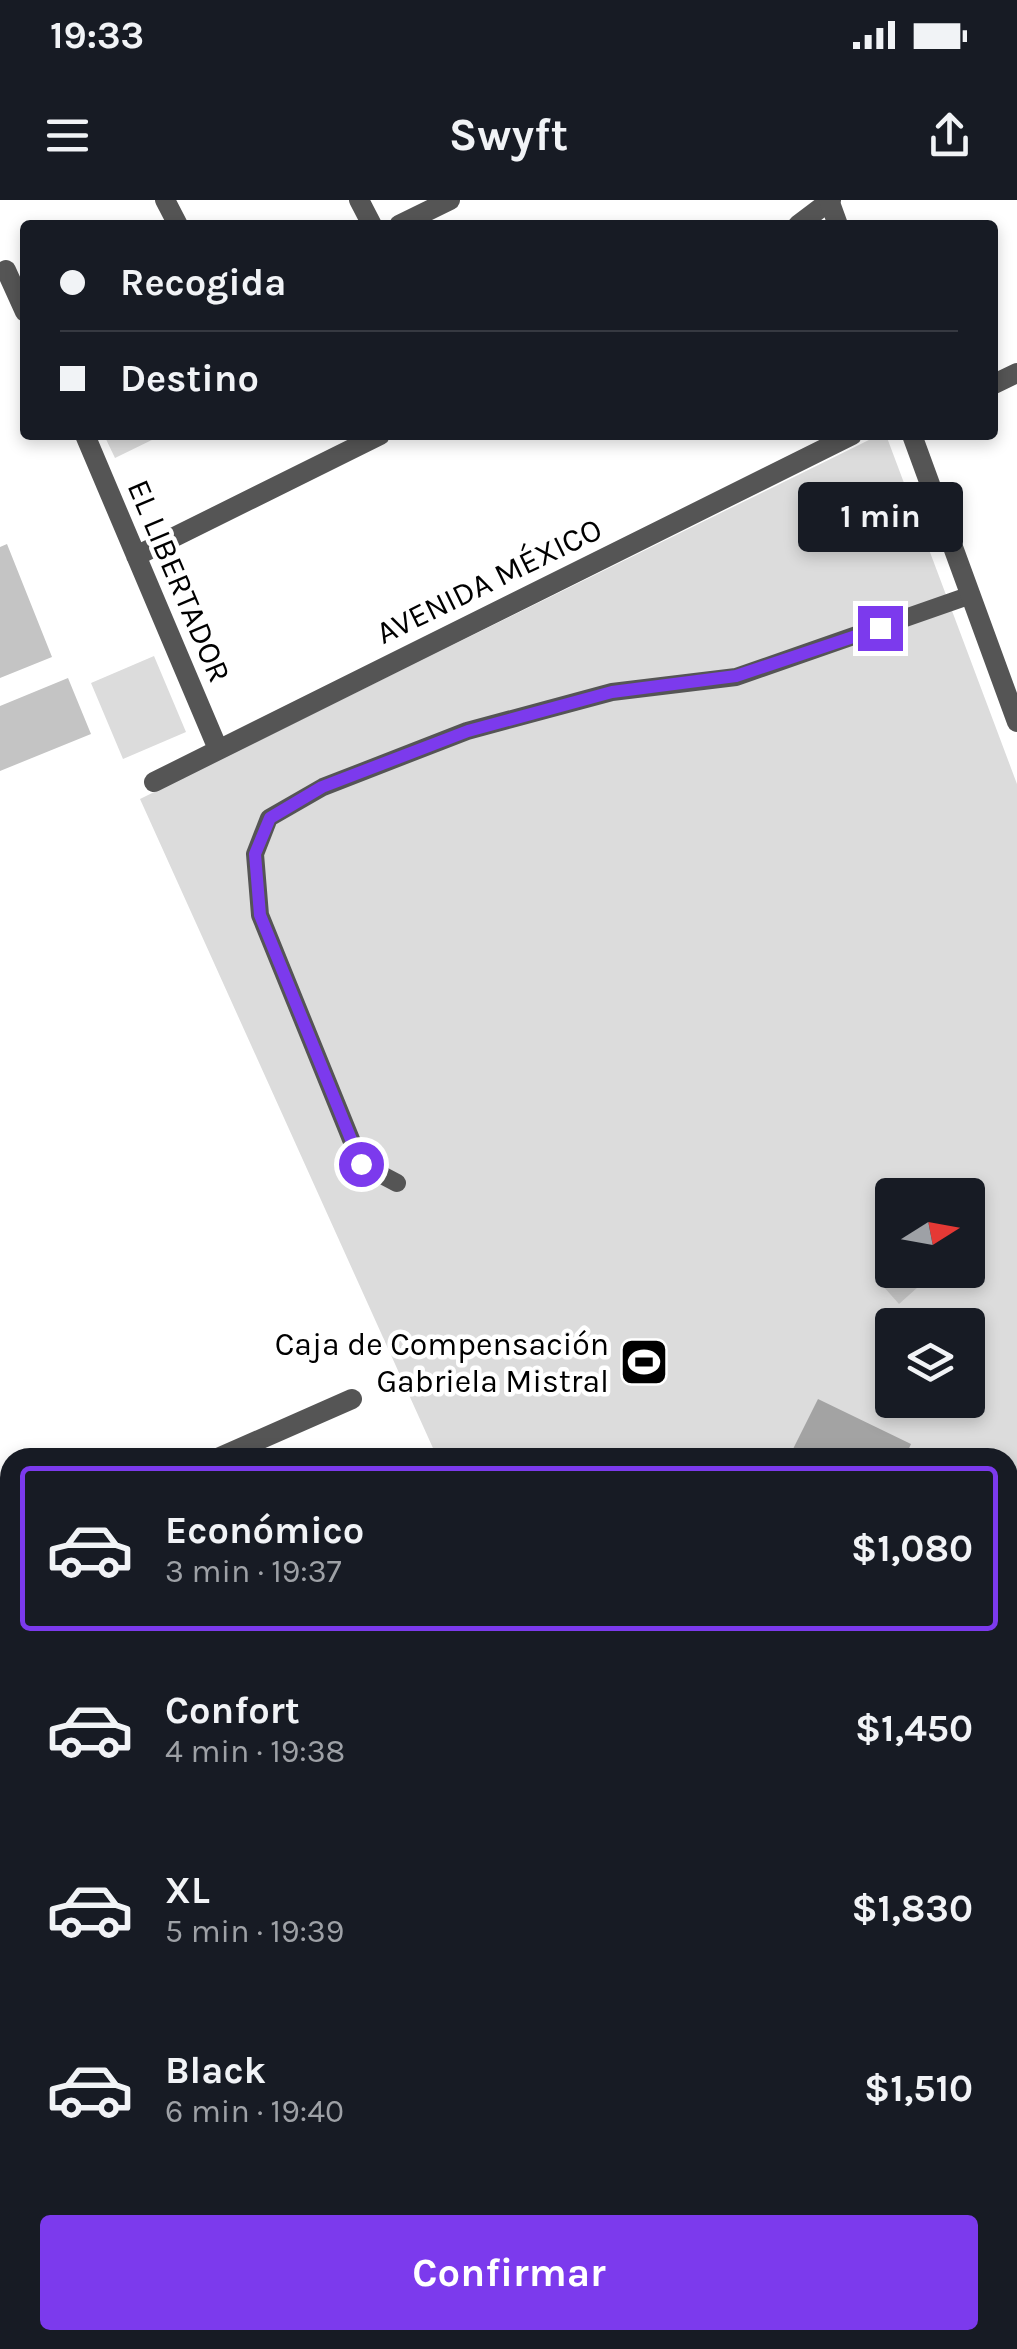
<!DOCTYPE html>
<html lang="es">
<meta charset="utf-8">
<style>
:root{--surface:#171b24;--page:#20242c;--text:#f1f3f6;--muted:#9ea1a6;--line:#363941;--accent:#7c3aed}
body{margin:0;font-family:Karla,sans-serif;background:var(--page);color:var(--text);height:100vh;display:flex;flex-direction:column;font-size:38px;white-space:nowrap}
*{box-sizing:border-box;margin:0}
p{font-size:32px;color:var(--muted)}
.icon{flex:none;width:55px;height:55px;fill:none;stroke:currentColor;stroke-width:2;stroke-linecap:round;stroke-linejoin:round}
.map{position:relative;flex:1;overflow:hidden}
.sheet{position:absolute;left:0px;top:1248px;width:1018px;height:902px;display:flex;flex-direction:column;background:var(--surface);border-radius:30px 30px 0 0;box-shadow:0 5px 15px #0003}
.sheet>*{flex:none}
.guide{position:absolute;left:20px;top:20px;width:978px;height:220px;border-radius:10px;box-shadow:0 5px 15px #0003;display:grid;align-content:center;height:220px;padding:0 40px;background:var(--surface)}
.needle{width:65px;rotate:79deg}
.tools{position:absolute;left:875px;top:978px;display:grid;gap:20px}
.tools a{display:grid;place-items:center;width:110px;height:110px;border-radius:10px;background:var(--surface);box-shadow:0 5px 15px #0003;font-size:50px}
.end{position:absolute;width:45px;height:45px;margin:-22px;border:12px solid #7c3aed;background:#fff;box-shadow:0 0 0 5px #fff}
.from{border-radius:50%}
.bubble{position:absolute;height:70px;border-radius:10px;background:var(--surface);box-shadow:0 5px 15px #0003;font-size:32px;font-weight:700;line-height:70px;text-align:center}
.guide b{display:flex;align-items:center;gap:35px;height:95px;font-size:38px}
.guide b+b{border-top:2px solid var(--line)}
.guide i{width:25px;height:25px;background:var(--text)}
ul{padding:18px 0 0;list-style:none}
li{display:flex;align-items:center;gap:30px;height:165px;margin:0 20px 15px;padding:0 20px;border:5px solid transparent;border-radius:10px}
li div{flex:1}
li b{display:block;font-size:38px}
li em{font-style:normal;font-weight:700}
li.current{border-color:var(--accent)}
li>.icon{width:90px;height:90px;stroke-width:1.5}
.cta{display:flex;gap:20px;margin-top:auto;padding:20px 40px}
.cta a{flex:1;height:115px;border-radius:10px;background:var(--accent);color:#fff;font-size:40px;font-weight:700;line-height:115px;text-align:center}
.status{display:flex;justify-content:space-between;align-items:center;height:70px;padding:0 50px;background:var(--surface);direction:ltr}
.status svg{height:28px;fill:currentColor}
header{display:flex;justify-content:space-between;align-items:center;height:130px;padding:0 40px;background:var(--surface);font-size:45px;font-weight:700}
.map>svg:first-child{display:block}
.green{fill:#dcdcdc;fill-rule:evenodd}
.water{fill:#a3a3a3}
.building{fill:#c4c4c4}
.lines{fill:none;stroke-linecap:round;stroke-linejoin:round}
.service{stroke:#555;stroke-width:18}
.minor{stroke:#555;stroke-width:20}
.tertiary{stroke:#555;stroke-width:20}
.route{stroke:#7c3aed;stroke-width:12}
.labels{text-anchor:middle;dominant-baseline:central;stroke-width:9;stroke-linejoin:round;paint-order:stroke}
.street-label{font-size:32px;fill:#000;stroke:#fff}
.poi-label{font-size:32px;fill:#000;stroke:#fff;text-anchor:end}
</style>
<div class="status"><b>19:33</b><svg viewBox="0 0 49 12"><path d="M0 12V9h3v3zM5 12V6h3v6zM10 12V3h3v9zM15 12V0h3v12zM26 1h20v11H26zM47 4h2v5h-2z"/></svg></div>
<header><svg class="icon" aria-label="menu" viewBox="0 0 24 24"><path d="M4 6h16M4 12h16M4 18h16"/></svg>Swyft<svg class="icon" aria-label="share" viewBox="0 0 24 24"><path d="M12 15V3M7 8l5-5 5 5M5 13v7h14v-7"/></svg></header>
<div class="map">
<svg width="1017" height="2149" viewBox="0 0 1017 2149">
<rect width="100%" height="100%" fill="#fff"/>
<path class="green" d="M104 235H162L115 258Z
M879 235H886L1017 584V2149H830L826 2140H1008V1258L437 1257 140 599ZM892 995H968V1070H892ZM892 1125H968V1200H892Z
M154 456 186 532 123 559 91 483Z
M10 1755V1937L0 1941V1760Z"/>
<path class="water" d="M818 1199 911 1244 905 1257H789Z
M1008 1330 1017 1357V1468L1008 1464Z"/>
<path class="building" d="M7 344 52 457 0 478V347Z
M68 478 91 534 0 571V506Z
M892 1062V1070H937L899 1104 875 1077Z
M1008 1518 1017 1523V1733L1008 1734Z"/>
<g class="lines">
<path class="service" d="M397 983 361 964 260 715 255 654 269 618 323 587 467 531 612 492 736 477 971 395
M94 2149 115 2140"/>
<path class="minor" d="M165 0 178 25
M359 0 372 25
M399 25 450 0
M798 25 831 0
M6 70 25 112
M85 235 218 549
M136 356 380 235
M154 582 852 235
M218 1258 352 1199
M0 1353 10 1348
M0 1637 10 1660
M0 1735 10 1731
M0 1972 10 1967
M760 2140 764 2149
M673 2149 693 2140"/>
<path class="tertiary" d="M829 0 838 25
M992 185 1017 173
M912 235 1017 522"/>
</g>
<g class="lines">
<path class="route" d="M361 964 260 715 255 654 270 618 322 587 468 531 612 492 736 476 880 428"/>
</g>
<defs>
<g id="stadium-square" transform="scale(2.5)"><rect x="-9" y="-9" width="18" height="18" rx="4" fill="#000" stroke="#fff"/><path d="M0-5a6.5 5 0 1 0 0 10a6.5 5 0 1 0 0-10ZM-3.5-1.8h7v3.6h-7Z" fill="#fff"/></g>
</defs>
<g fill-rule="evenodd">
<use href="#stadium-square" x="644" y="1162"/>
</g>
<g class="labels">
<g class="street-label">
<text transform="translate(179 381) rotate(67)">EL LIBERTADOR</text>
<text transform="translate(489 381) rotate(-26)">AVENIDA MÉXICO</text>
</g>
<g class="poi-label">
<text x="609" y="1144">Caja de Compensación<tspan x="609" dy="37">Gabriela Mistral</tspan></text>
</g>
</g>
</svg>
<div class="tools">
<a><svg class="needle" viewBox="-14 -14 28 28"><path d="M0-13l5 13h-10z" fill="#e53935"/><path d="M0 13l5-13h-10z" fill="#9ea1a6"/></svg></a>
<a><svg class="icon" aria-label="layers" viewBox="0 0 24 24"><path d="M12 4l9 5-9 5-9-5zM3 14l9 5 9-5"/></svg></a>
</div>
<i class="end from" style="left:361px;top:964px"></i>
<i class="end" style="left:880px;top:428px"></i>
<div class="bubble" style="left:798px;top:282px;width:165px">1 min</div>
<div class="guide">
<b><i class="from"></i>Recogida</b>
<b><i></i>Destino</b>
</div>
<section class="sheet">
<ul>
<li class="current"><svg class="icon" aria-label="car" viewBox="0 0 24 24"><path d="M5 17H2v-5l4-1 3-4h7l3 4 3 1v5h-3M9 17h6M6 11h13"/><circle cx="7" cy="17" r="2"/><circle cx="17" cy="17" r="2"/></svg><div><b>Económico</b><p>3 min · 19:37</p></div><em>$1,080</em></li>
<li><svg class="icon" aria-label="car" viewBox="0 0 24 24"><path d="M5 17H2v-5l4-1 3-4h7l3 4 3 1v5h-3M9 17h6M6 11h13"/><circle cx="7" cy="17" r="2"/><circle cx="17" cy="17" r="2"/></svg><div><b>Confort</b><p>4 min · 19:38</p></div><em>$1,450</em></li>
<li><svg class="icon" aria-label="car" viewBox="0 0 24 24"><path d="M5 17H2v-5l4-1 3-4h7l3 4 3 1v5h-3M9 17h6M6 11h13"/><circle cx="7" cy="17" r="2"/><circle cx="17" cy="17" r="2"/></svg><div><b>XL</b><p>5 min · 19:39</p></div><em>$1,830</em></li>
<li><svg class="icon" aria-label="car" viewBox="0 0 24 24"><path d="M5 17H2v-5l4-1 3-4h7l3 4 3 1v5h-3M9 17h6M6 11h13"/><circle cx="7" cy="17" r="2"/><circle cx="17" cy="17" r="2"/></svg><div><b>Black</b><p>6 min · 19:40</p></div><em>$1,510</em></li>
</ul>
<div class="cta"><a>Confirmar</a></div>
</section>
</div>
